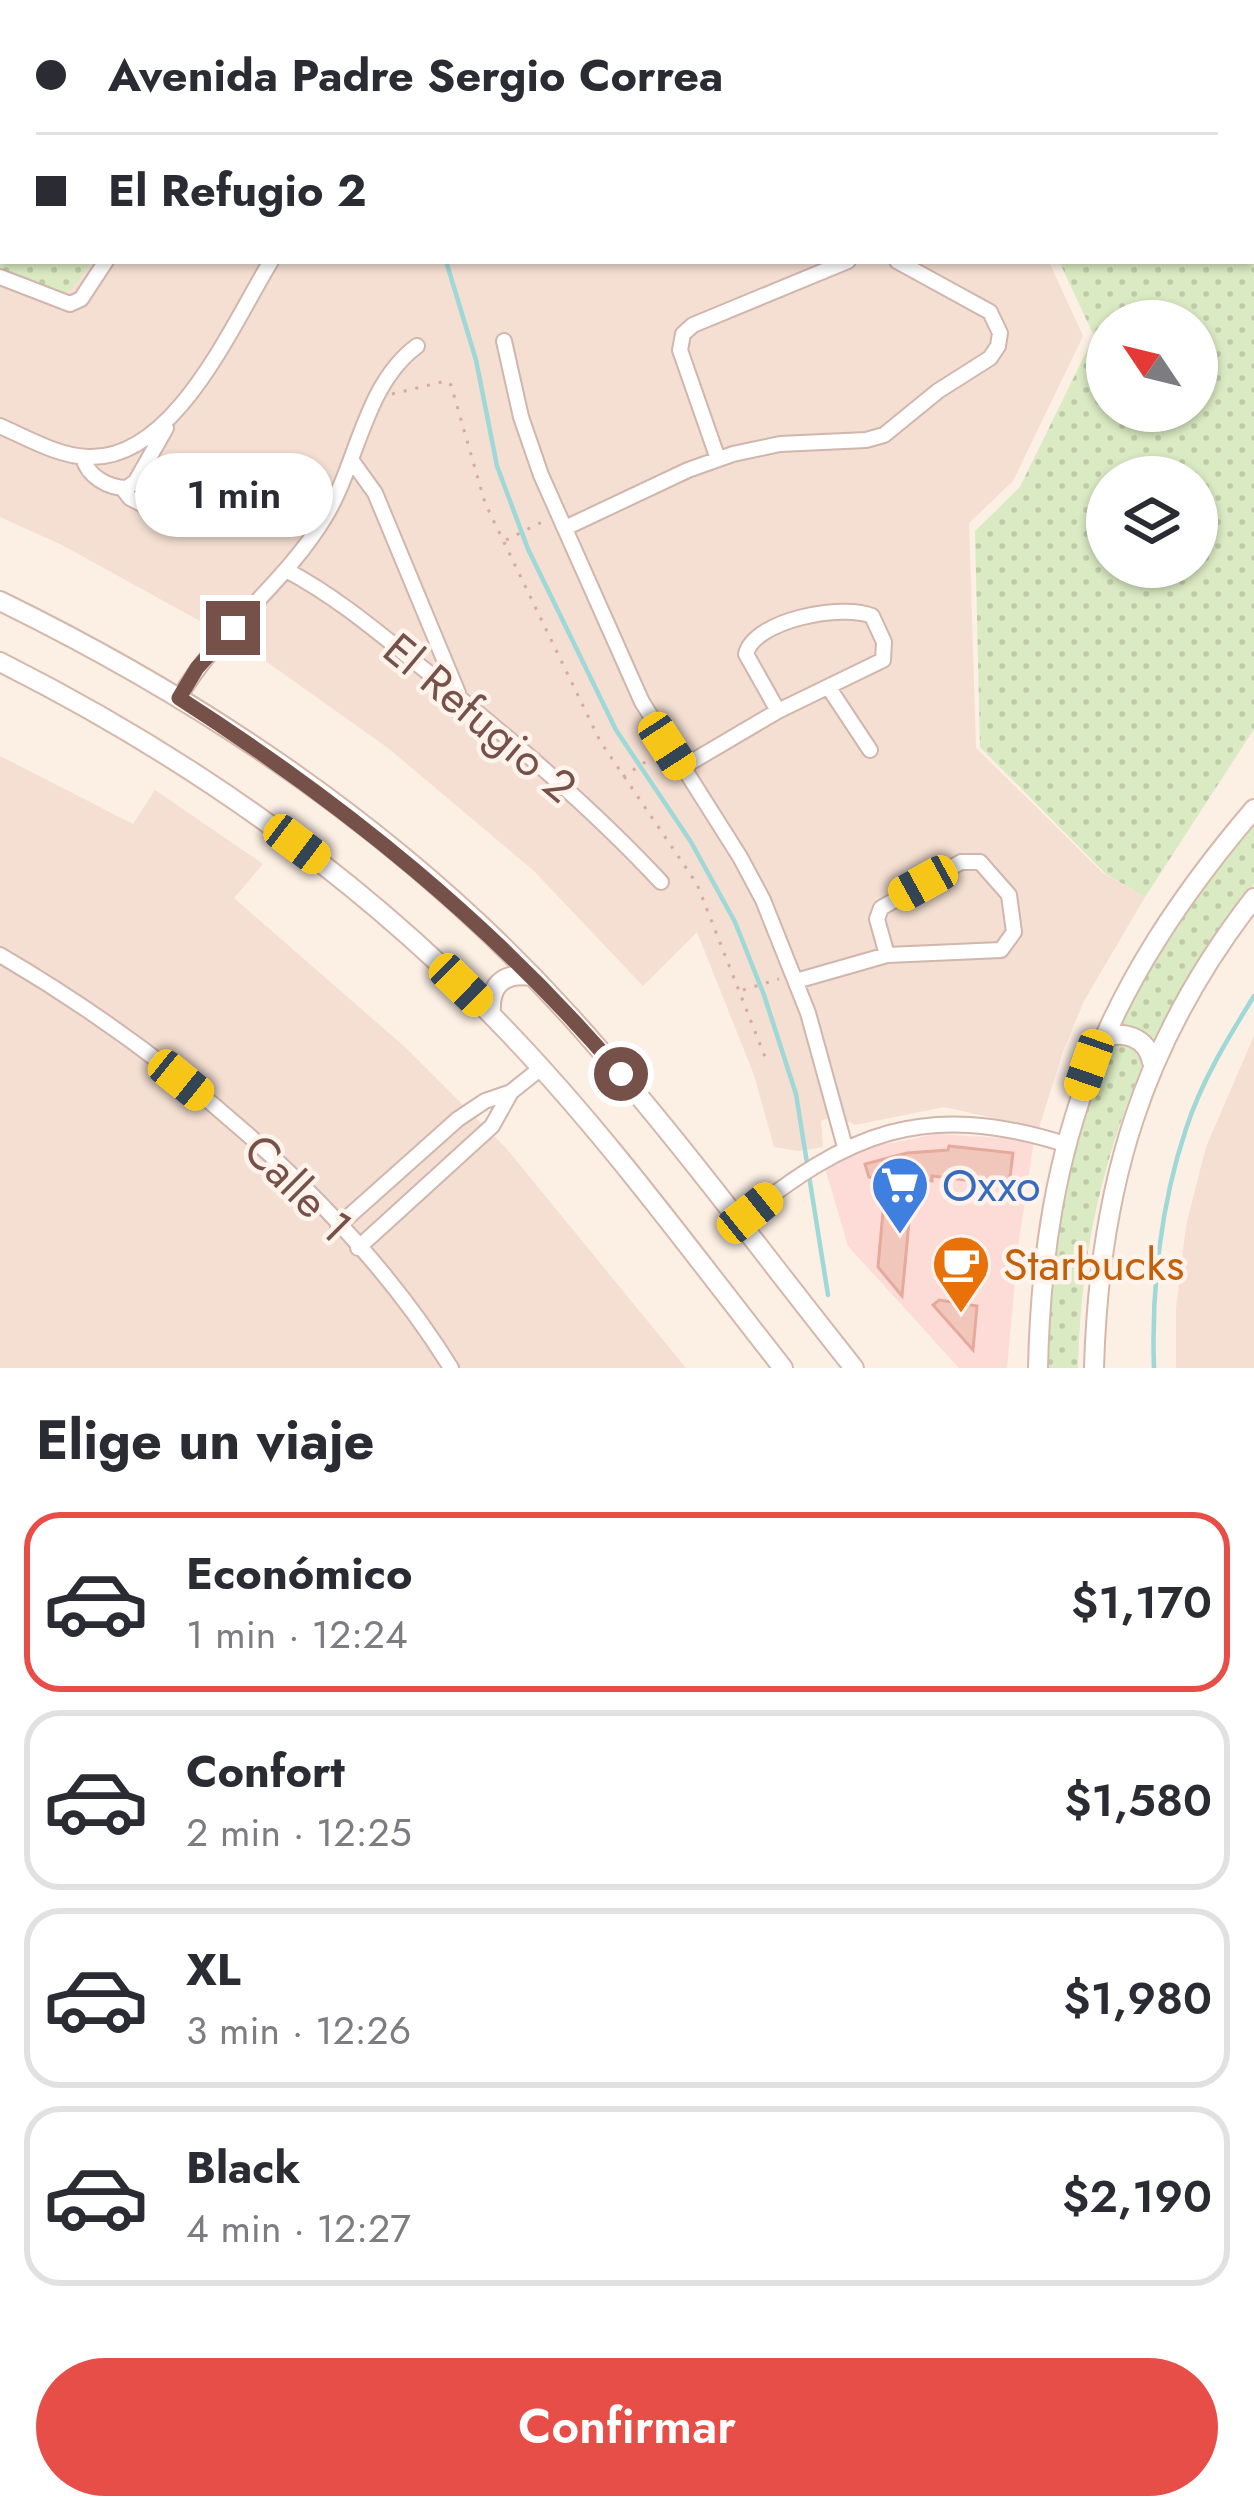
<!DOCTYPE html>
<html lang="es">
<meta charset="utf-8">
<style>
:root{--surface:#fff;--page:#f2f2f3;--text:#2b2b33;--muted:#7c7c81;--line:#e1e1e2;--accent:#e84e48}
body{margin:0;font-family:Jost,sans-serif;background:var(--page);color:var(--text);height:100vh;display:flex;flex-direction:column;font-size:45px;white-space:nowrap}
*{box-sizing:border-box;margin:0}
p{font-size:39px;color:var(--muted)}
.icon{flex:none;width:66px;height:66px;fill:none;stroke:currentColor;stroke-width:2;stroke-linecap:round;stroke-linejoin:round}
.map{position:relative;height:1368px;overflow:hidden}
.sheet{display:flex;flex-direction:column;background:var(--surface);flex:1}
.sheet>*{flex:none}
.top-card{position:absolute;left:0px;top:0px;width:1254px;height:264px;box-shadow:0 3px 9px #0004;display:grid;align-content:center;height:264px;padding:0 36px;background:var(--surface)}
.needle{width:78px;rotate:305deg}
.tools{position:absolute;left:1086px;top:300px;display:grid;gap:24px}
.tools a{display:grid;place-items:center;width:132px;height:132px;border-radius:50%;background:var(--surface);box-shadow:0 3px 9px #0004;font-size:60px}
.end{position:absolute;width:54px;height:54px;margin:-27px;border:15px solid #755149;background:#fff;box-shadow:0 0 0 6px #fff}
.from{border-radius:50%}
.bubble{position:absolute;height:84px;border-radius:42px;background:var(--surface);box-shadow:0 3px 9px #0004;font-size:39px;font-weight:600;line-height:84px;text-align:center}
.car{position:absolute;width:36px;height:72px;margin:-36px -18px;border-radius:15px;box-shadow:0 0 9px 3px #0007;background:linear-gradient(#f5c518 24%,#345 0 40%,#f5c518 0 76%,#345 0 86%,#f5c518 0)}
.top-card b{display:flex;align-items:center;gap:42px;height:114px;font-size:45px}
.top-card b+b{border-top:3px solid var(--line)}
.top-card i{width:30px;height:30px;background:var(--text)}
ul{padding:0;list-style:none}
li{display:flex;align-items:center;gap:36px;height:180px;margin:0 24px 18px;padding:0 12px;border:6px solid var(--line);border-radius:36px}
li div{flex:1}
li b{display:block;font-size:45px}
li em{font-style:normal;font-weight:600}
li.current{border-color:var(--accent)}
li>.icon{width:108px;height:108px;stroke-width:1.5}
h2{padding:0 36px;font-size:54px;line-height:144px}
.button{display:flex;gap:24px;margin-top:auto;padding:24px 36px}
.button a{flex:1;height:138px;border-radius:72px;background:var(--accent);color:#fff;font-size:48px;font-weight:600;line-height:138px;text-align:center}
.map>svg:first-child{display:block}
.residential{fill:#f4dfd2}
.commercial{fill:#fddcd8}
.grass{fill:url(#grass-dots);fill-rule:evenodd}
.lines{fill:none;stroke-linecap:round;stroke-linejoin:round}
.stream{stroke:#9ed8d7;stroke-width:4.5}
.building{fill:#f2c7bb;stroke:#e5aa9c;stroke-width:3}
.street-casing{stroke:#d0b6ad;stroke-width:18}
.secondary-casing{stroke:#d6b7ac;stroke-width:22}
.path{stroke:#d7aa9e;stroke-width:3;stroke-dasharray:3 9;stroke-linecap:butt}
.street{stroke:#fff;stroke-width:14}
.secondary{stroke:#fff;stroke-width:18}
.route{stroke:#755149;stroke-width:15}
.labels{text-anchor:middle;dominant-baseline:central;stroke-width:9;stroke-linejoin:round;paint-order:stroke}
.street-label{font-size:45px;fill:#755149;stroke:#fff3eb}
.shop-label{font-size:45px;fill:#366cbe;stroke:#fff3eb;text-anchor:start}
.food-label{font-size:45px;fill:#c56008;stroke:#fff3eb;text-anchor:start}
</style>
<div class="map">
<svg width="1254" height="1368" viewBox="0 0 1254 1368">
<defs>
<pattern id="grass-dots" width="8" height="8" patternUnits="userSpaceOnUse" patternTransform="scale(3)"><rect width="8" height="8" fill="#daeac2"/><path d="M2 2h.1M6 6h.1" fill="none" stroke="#bfcaa8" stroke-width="1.8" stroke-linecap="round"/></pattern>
</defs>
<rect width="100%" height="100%" fill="#fcefe4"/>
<path class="residential" d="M0 0 707 3H3V261L1049 262 1083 336 1013 481 969 523 976 748 1103 873 1145 897 1084 1001 1063 1051 1039 1128 944 1107 855 1125 847 1121 844 1111 821 1121 823 1147 798 1151 774 1147 754 1075 697 932 643 986 534 871 388 748 243 645 247 639 217 616 209 626 62 545 0 517Z
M0 756 133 824 155 790 263 864 234 898 406 1048 506 1148 686 1368H0Z
M1254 1036V1368H1176V1309L1186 1226 1206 1147Z"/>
<path class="commercial" d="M937 1134 1034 1140 1018 1247 1007 1368H959L848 1246 825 1168 872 1147Z"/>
<path class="grass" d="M723 0H1254V729L1145 897 1106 874 980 747 975 531 1020 487 1094 336 1059 261H1251V3ZM1197 321V411H1107V321ZM1197 477V567H1107V477Z
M0 236H3V261H92L71 290 57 294 0 271Z
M1254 820V884L1191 972 1151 1044 1123 1026H1116L1184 910Z
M1125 1038 1146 1057C1102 1159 1080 1257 1078 1368H1048L1049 1260 1062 1188 1103 1056 1117 1040Z"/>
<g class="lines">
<path class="stream" d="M328 0 329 3
M446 261 476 360 497 466 528 549 616 730 691 842 735 922 764 995 796 1094 828 1295
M1154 1368C1151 1290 1161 1203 1186 1129 1201 1082 1228 1038 1254 996"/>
</g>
<path class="building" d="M949 1146 1013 1153 1009 1185 932 1176V1181L913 1180 902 1296 878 1267 886 1178 869 1177 865 1164 907 1153 948 1150Z
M939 1300 977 1306 973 1350 933 1305Z"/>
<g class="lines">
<g class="street-casing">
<path id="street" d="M673 0 677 3
M166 3 172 0
M370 3 372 0
M561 3 563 0
M0 44H3
M0 213H3
M0 227H3
M0 277 70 304 81 299 106 261
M504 341 521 417 541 475 642 702 740 857 763 900 808 1013 845 1147
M0 426C27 438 58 456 88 457 174 461 232 325 271 261
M83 457C87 476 108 488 127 488L136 481 166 428
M718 459 680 350 683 334 693 325 848 261
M352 461 375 493 458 693
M123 489 130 498 157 512
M565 528 688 470 733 454 780 444 866 440 884 435 938 391 990 358 998 346 1000 333 990 312 897 261
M286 570C341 599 387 640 435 678 514 742 592 808 661 882
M829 688 870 750
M179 698C218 630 285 584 325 517 358 463 364 385 417 346
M681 768 778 711 883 660 884 642 872 616C843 603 754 620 746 654L778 711
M0 955C166 1052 349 1203 451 1368
M796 981 887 955 1001 950 1014 932 1009 895 980 862H961L881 908 877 919 887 955
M738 1222C848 1132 924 1100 1065 1144
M338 1226 458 1119 485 1101 511 1092 541 1068
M358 1248 492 1126 511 1092"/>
</g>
<g class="secondary-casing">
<path id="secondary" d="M0 601C211 704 411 840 569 1015 670 1127 760 1250 854 1368
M0 662C187 756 361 878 506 1030 607 1135 693 1254 783 1368
M491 1014C489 985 503 972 532 976
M1100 1039C1123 1029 1147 1037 1152 1062
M1038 1368C1043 1137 1104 985 1254 809
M1094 1368C1099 1187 1142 1042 1254 898"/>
</g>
<path class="path" d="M303 0 304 3
M392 394 446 381 451 385 485 503 600 741 697 884 765 1057
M506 540 546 520
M623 777 660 752
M743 990 779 979"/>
<use href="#street" class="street"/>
<use href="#secondary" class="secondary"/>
</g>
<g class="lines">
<path class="route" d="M233 628 197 668 179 698C344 804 493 924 621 1074"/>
</g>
<defs>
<g id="supermarket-pin" transform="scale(3)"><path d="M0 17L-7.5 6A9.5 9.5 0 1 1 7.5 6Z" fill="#3f7fe0" stroke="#fff3eb"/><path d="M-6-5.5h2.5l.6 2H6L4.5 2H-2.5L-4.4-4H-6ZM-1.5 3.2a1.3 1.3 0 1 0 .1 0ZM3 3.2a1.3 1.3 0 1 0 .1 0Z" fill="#fff"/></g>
<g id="cafe-pin" transform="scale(3)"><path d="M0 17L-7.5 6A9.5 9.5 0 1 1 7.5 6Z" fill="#e8710a" stroke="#fff3eb"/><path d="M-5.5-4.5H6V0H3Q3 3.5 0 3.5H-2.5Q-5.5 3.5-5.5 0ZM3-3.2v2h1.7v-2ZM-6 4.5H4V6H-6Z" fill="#fff"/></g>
</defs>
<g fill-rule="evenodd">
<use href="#supermarket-pin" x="900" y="1185"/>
<use href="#cafe-pin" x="961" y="1264"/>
</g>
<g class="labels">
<g class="street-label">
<text transform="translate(480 718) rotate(40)">El Refugio 2</text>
<text transform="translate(298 1188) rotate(45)">Calle 1</text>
</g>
<g class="shop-label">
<text x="942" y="1185">Oxxo</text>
</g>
<g class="food-label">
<text x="1003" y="1264">Starbucks</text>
</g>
</g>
</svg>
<div class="tools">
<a><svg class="needle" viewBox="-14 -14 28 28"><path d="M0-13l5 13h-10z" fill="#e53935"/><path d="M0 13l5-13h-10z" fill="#7c7c81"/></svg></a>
<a><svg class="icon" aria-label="layers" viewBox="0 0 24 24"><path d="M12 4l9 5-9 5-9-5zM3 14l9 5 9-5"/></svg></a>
</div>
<i class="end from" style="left:621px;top:1074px"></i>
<i class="end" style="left:233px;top:628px"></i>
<div class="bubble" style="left:135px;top:453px;width:198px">1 min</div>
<i class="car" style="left:667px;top:746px;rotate:147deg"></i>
<i class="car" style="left:297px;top:844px;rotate:127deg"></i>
<i class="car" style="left:923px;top:883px;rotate:241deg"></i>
<i class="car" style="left:461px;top:985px;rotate:134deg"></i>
<i class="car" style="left:1089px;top:1065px;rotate:199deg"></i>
<i class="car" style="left:181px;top:1080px;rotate:129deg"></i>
<i class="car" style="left:750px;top:1213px;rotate:51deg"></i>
<div class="top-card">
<b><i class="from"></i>Avenida Padre Sergio Correa</b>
<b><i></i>El Refugio 2</b>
</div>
</div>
<section class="sheet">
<h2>Elige un viaje</h2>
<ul>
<li class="current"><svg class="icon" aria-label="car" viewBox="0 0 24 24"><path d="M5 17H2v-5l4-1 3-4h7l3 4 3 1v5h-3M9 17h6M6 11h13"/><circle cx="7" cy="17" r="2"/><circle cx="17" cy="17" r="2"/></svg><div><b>Económico</b><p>1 min · 12:24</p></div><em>$1,170</em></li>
<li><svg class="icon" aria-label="car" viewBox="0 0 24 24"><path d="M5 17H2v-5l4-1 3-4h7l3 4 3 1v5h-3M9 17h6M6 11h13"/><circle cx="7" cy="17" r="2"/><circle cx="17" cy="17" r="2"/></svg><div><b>Confort</b><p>2 min · 12:25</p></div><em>$1,580</em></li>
<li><svg class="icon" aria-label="car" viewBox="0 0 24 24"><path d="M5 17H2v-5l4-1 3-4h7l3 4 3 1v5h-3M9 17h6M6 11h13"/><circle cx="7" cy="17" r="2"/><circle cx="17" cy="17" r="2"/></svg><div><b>XL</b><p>3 min · 12:26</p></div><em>$1,980</em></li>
<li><svg class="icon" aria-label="car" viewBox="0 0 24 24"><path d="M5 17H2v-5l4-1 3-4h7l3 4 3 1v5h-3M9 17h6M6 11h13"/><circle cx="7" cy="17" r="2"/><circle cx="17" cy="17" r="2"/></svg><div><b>Black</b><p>4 min · 12:27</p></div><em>$2,190</em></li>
</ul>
<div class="button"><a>Confirmar</a></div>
</section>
